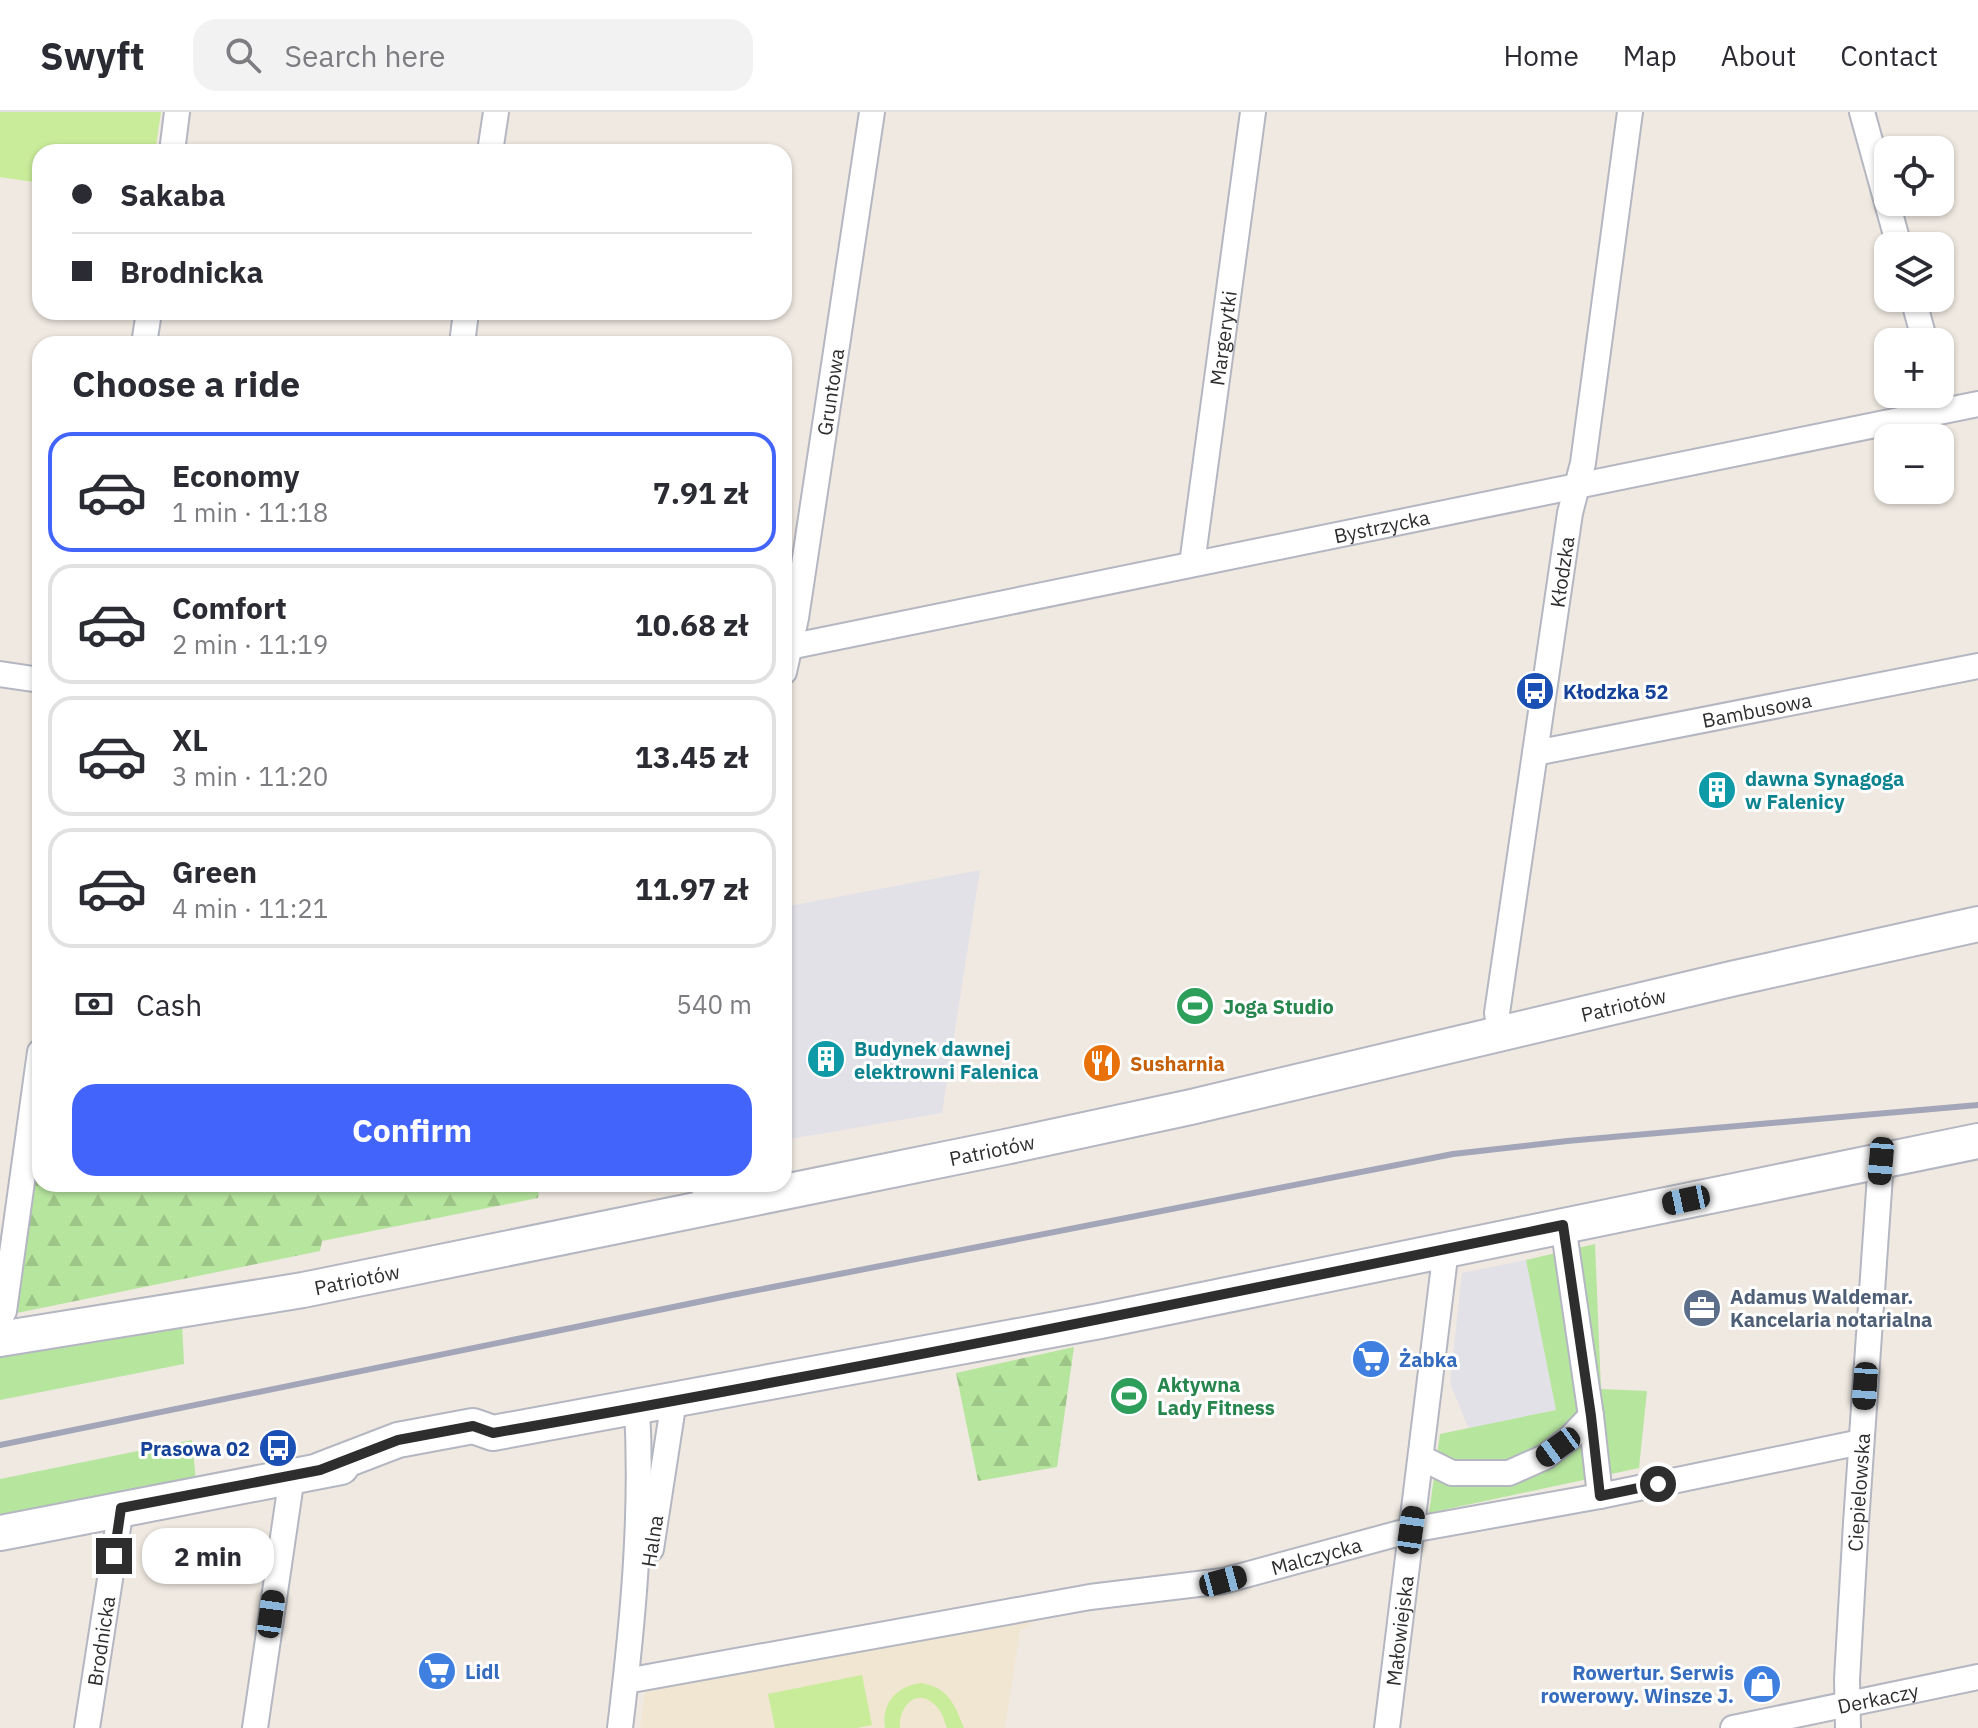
<!DOCTYPE html>
<meta charset="utf-8">
<style>
:root{--surface:#fff;--page:#f2f2f3;--text:#2b2b33;--muted:#7c7c81;--line:#e1e1e2;--accent:#4264fb}
body{margin:0;font-family:"IBM Plex Sans",sans-serif;background:var(--page);color:var(--text);height:100vh;display:flex;flex-direction:column;font-size:30px;white-space:nowrap}
*{box-sizing:border-box;margin:0}
p{font-size:26px;color:var(--muted)}
.icon{flex:none;width:44px;height:44px;fill:none;stroke:currentColor;stroke-width:2;stroke-linecap:round;stroke-linejoin:round}
.map{position:relative;flex:1;overflow:hidden}
.side{position:absolute;left:32px;top:224px;width:760px;height:856px;display:flex;flex-direction:column;background:var(--surface);border-radius:24px;box-shadow:0 2px 6px #0004}
.side>*{flex:none}
.guide{position:absolute;left:32px;top:32px;width:760px;height:176px;border-radius:24px;box-shadow:0 2px 6px #0004;display:grid;align-content:center;height:176px;padding:0 40px;background:var(--surface)}
.buttons{position:absolute;left:1874px;top:24px;display:grid;gap:16px}
.buttons a{display:grid;place-items:center;width:80px;height:80px;border-radius:16px;background:var(--surface);box-shadow:0 2px 6px #0004;font-size:40px}
.end{position:absolute;width:36px;height:36px;margin:-18px;border:10px solid #2e2e2e;background:#fff;box-shadow:0 0 0 4px #fff}
.from{border-radius:50%}
.bubble{position:absolute;height:56px;border-radius:24px;background:var(--surface);box-shadow:0 2px 6px #0004;font-size:26px;font-weight:800;line-height:56px;text-align:center}
.car{position:absolute;width:24px;height:48px;margin:-24px -12px;border-radius:10px;box-shadow:0 0 6px 2px #0007;background:linear-gradient(#222 24%,#8ab4d8 0 40%,#222 0 76%,#8ab4d8 0 86%,#222 0)}
.guide b{display:flex;align-items:center;gap:28px;height:76px;font-size:30px}
.guide b+b{border-top:2px solid var(--line)}
.guide i{width:20px;height:20px;background:var(--text)}
ul{padding:0;list-style:none}
li{display:flex;align-items:center;gap:24px;height:120px;margin:0 16px 12px;padding:0 24px;border:4px solid var(--line);border-radius:24px}
li div{flex:1}
li b{display:block;font-size:30px}
li em{font-style:normal;font-weight:800}
li.selected{border-color:var(--accent)}
li>.icon{width:72px;height:72px;stroke-width:1.5}
h2{padding:0 40px;font-size:36px;line-height:96px}
.pay{display:flex;align-items:center;gap:20px;height:88px;padding:0 40px;font-size:30px}
.pay p{margin-inline-start:auto}
.button{display:flex;gap:16px;margin-top:auto;padding:16px 40px}
.button a{flex:1;height:92px;border-radius:24px;background:var(--accent);color:#fff;font-size:32px;font-weight:800;line-height:92px;text-align:center}
header{display:flex;align-items:center;gap:48px;box-sizing:border-box;height:112px;padding:0 40px;background:var(--surface);border-bottom:2px solid var(--line)}
header strong{font-size:38px}
nav{display:flex;gap:44px;margin-inline-start:auto;font-size:28px}
.search{width:560px;height:72px;background:var(--page);display:flex;align-items:center;gap:20px;box-sizing:border-box;padding:0 28px;border-radius:24px;color:var(--muted);font-size:30px}
.map>svg:first-child{display:block}
.industrial{fill:#e3e1e8}
.education{fill:#f0e6d1}
.grass{fill:#b6e59e}
.forest{fill:url(#forest-firs)}
.pitch{fill:#c9ec9a}
.lines{fill:none;stroke-linecap:round;stroke-linejoin:round}
.street-casing{stroke:#b4b7c1;stroke-width:28}
.secondary-casing{stroke:#b4b7c1;stroke-width:38}
.street{stroke:#fff;stroke-width:24}
.secondary{stroke:#fff;stroke-width:34}
.rail{stroke:#a3a6b8;stroke-width:6}
.route{stroke:#2e2e2e;stroke-width:10}
.labels{text-anchor:middle;dominant-baseline:central;stroke-width:6;stroke-linejoin:round;paint-order:stroke}
.street-label{font-size:20px;fill:#2e2e2e;stroke:#fff}
.transit-label{font-size:20px;font-weight:bold;fill:#164399;stroke:#fff;text-anchor:start}
.culture-label{font-size:20px;font-weight:bold;fill:#0d838f;stroke:#fff;text-anchor:start}
.leisure-label{font-size:20px;font-weight:bold;fill:#27864d;stroke:#fff;text-anchor:start}
.food-label{font-size:20px;font-weight:bold;fill:#c56008;stroke:#fff;text-anchor:start}
.service-label{font-size:20px;font-weight:bold;fill:#4e5e75;stroke:#fff;text-anchor:start}
.shop-label{font-size:20px;font-weight:bold;fill:#366cbe;stroke:#fff;text-anchor:start}
</style>
<header>
<strong>Swyft</strong>
<div class="search"><svg class="icon" aria-label="search" viewBox="0 0 24 24"><circle cx="10" cy="10" r="6"/><path d="M15 15l6 6"/></svg>Search here</div>
<nav><a>Home</a><a>Map</a><a>About</a><a>Contact</a></nav>
</header>
<div class="map">
<svg width="1978" height="1616" viewBox="0 0 1978 1616">
<defs>
<pattern id="forest-firs" width="22" height="20" patternUnits="userSpaceOnUse" patternTransform="scale(2)"><rect width="22" height="20" fill="#b6e59e"/><path d="M5 1l3.5 6h-7zM16 11l3.5 6h-7z" fill="#9dc588"/></pattern>
</defs>
<rect width="100%" height="100%" fill="#efe9e1"/>
<path class="industrial" d="M980 758 942 1001 784 1028V795Z
M1526 1148 1556 1298 1469 1317 1450 1271 1462 1161Z"/>
<path class="education" d="M1033 1497 1030 1514 1020 1518 1005 1616H640L646 1573Z"/>
<path class="grass" d="M1595 1132 1601 1277 1647 1279 1639 1356 1429 1401 1440 1322 1556 1298 1526 1148Z
M182 1211 184 1252 0 1288V1244L72 1229Z
M192 1328 196 1369 0 1408V1367Z"/>
<path class="forest" d="M40 1028V1072H540L538 1086 322 1129 320 1139 12 1202Z
M1074 1235 1057 1355 978 1369 956 1261Z"/>
<path class="pitch" d="M0 0H161L155 40H40V71L0 65Z
M862 1563 872 1613 857 1616H775L768 1582Z
M921 1571C948 1575 955 1593 964 1616H947C944 1608 942 1599 935 1593 916 1574 898 1596 900 1616H885C881 1591 897 1574 921 1571Z"/>
<g class="lines">
<g class="street-casing">
<g id="street">
<path d="M1862 0 1899 134"/>
<path d="M172 40 177 0"/>
<path d="M490 40 496 0"/>
<path d="M1913 186 1925 230"/>
<path d="M144 232 149 200"/>
<path d="M462 232 466 200"/>
<path id="s1" d="M1192 452 1253 0"/>
<path id="s2" d="M784 536 1978 292"/>
<path id="s3" d="M784 560 796 506 872 0"/>
<path d="M0 562 40 568"/>
<path id="s4" d="M1535 641 1978 554"/>
<path id="s5" d="M1500 921 1497 901 1570 401 1583 351 1630 0"/>
<path d="M703 1096 706 1072"/>
<path d="M0 1207 4 1199 40 940"/>
<path d="M1591 1304 1600 1384"/>
<path d="M1422 1346 1452 1361H1509L1545 1345 1571 1325 1591 1304 1563 1113"/>
<path d="M651 1437 674 1288"/>
<path id="s6" d="M626 1569 1090 1485 1223 1469 1411 1418 1600 1384 1861 1330"/>
<path id="s7" d="M87 1616 121 1396"/>
<path d="M255 1616 292 1364"/>
<path d="M620 1616C633 1509 643 1403 637 1296"/>
<path id="s8" d="M1387 1616 1446 1137"/>
<path id="s9" d="M1733 1616 1978 1565"/>
<path id="s10" d="M1848 1616 1847 1567 1856 1411 1881 1049"/>
</g>
</g>
<g class="secondary-casing">
<g id="secondary">
<path id="s11" d="M0 1227 303 1178 1005 1035 1191 995 1731 867 1978 812"/>
<path d="M320 1358 398 1328 473 1314 493 1321 1100 1209 1978 1029"/>
<path d="M0 1421 341 1355"/>
</g>
</g>
<use href="#street" class="street"/>
<use href="#secondary" class="secondary"/>
<path class="rail" d="M0 1333 732 1183 1453 1042 1567 1029 1978 993"/>
</g>
<g class="lines">
<path class="route" d="M114 1444 121 1396 320 1358 398 1328 473 1314 493 1321C851 1259 1207 1186 1563 1113L1591 1304 1600 1384 1658 1372"/>
</g>
<defs>
<g id="bus-disc" transform="scale(2)"><circle r="9.5" fill="#1a4fb4" stroke="#fff"/><path d="M-5-6H5V4H4V6H2V4H-2V6H-4V4H-5ZM-3.5-4V0h7V-4ZM-3.5 1.2v1.5H-2V1.2ZM2 1.2v1.5H3.5V1.2Z" fill="#fff"/></g>
<g id="building-disc" transform="scale(2)"><circle r="9.5" fill="#0f9aa8" stroke="#fff"/><path d="M-4-6H4V6H1V3H-1V6H-4ZM-2.5-4.3h1.7v1.8h-1.7ZM.8-4.3h1.7v1.8H.8ZM-2.5-1h1.7V.8h-1.7ZM.8-1h1.7V.8H.8Z" fill="#fff"/></g>
<g id="stadium-disc" transform="scale(2)"><circle r="9.5" fill="#2e9e5b" stroke="#fff"/><path d="M0-5a6.5 5 0 1 0 0 10a6.5 5 0 1 0 0-10ZM-3.5-1.8h7v3.6h-7Z" fill="#fff"/></g>
<g id="restaurant-disc" transform="scale(2)"><circle r="9.5" fill="#e8710a" stroke="#fff"/><path d="M-5-6h1v4h1v-4h1v4h1v-4h1v5L-1.5 .5V6h-2V.5L-5-1ZM5-6V6H3V1.5H1.5Q1.5-4 5-6Z" fill="#fff"/></g>
<g id="office-disc" transform="scale(2)"><circle r="9.5" fill="#5c6f8a" stroke="#fff"/><path d="M-6-3h4V-5.5h4V-3h4V5H-6ZM-1-4.5V-3h2v-1.5ZM-6 0V1H6V0Z" fill="#fff"/></g>
<g id="supermarket-disc" transform="scale(2)"><circle r="9.5" fill="#3f7fe0" stroke="#fff"/><path d="M-6-5.5h2.5l.6 2H6L4.5 2H-2.5L-4.4-4H-6ZM-1.5 3.2a1.3 1.3 0 1 0 .1 0ZM3 3.2a1.3 1.3 0 1 0 .1 0Z" fill="#fff"/></g>
<g id="shop-disc" transform="scale(2)"><circle r="9.5" fill="#3f7fe0" stroke="#fff"/><path d="M-5-2.5h2.3a2.7 3.5 0 0 1 5.4 0H5L5.5 6h-11ZM-1.5-2.5h3a1.5 2.3 0 0 0-3 0Z" fill="#fff"/></g>
</defs>
<g fill-rule="evenodd">
<use href="#bus-disc" x="1535" y="579"/>
<use href="#building-disc" x="1717" y="678"/>
<use href="#stadium-disc" x="1195" y="894"/>
<use href="#building-disc" x="826" y="947"/>
<use href="#restaurant-disc" x="1102" y="951"/>
<use href="#office-disc" x="1702" y="1196"/>
<use href="#supermarket-disc" x="1371" y="1247"/>
<use href="#stadium-disc" x="1129" y="1284"/>
<use href="#bus-disc" x="278" y="1336"/>
<use href="#supermarket-disc" x="437" y="1559"/>
<use href="#shop-disc" x="1762" y="1572"/>
</g>
<g class="labels">
<g class="street-label">
<text stroke="none"><textPath href="#s1" startOffset="228">Margerytki</textPath></text>
<text stroke="none"><textPath href="#s3" startOffset="284">Gruntowa</textPath></text>
<text stroke="none"><textPath href="#s2" startOffset="610">Bystrzycka</textPath></text>
<text stroke="none"><textPath href="#s5" startOffset="466">Kłodzka</textPath></text>
<text stroke="none"><textPath href="#s4" startOffset="226">Bambusowa</textPath></text>
<text stroke="none"><textPath href="#s11" startOffset="1658">Patriotów</textPath></text>
<text stroke="none"><textPath href="#s11" startOffset="1010">Patriotów</textPath></text>
<text stroke="none"><textPath href="#s11" startOffset="362">Patriotów</textPath></text>
<text stroke="none"><textPath href="#s10" startOffset="236">Ciepielowska</textPath></text>
<text transform="translate(652 1429) rotate(-81)">Halna</text>
<text stroke="none"><textPath href="#s6" startOffset="702">Malczycka</textPath></text>
<text stroke="none"><textPath href="#s8" startOffset="98">Małowiejska</textPath></text>
<text stroke="none"><textPath href="#s7" startOffset="88">Brodnicka</textPath></text>
<text stroke="none"><textPath href="#s9" startOffset="148">Derkaczy</textPath></text>
</g>
<g class="transit-label">
<text x="1563" y="579">Kłodzka 52</text>
<text x="250" y="1336" text-anchor="end">Prasowa 02</text>
</g>
<g class="culture-label">
<text x="1745" y="666">dawna Synagoga<tspan x="1745" dy="23">w Falenicy</tspan></text>
<text x="854" y="936">Budynek dawnej<tspan x="854" dy="23">elektrowni Falenica</tspan></text>
</g>
<g class="leisure-label">
<text x="1223" y="894">Joga Studio</text>
<text x="1157" y="1272">Aktywna<tspan x="1157" dy="23">Lady Fitness</tspan></text>
</g>
<g class="food-label">
<text x="1130" y="951">Susharnia</text>
</g>
<g class="service-label">
<text x="1730" y="1184">Adamus Waldemar.<tspan x="1730" dy="23">Kancelaria notarialna</tspan></text>
</g>
<g class="shop-label">
<text x="1399" y="1247">Żabka</text>
<text x="465" y="1559">Lidl</text>
<text x="1734" y="1560" text-anchor="end">Rowertur. Serwis<tspan x="1734" dy="23">rowerowy. Winsze J.</tspan></text>
</g>
</g>
</svg>
<div class="buttons">
<a><svg class="icon" aria-label="locate" viewBox="0 0 24 24"><circle cx="12" cy="12" r="6"/><path d="M12 2v4M12 18v4M2 12h4M18 12h4"/></svg></a>
<a><svg class="icon" aria-label="layers" viewBox="0 0 24 24"><path d="M12 4l9 5-9 5-9-5zM3 14l9 5 9-5"/></svg></a>
<a>+</a>
<a>−</a>
</div>
<i class="end from" style="left:1658px;top:1372px"></i>
<i class="end" style="left:114px;top:1444px"></i>
<div class="bubble" style="left:142px;top:1416px;width:132px">2 min</div>
<i class="car" style="left:1881px;top:1049px;rotate:185deg"></i>
<i class="car" style="left:1686px;top:1088px;rotate:258deg"></i>
<i class="car" style="left:1865px;top:1274px;rotate:184deg"></i>
<i class="car" style="left:1558px;top:1335px;rotate:234deg"></i>
<i class="car" style="left:1411px;top:1418px;rotate:8deg"></i>
<i class="car" style="left:1223px;top:1469px;rotate:75deg"></i>
<i class="car" style="left:271px;top:1502px;rotate:8deg"></i>
<div class="guide">
<b><i class="from"></i>Sakaba</b>
<b><i></i>Brodnicka</b>
</div>
<section class="side">
<h2>Choose a ride</h2>
<ul>
<li class="selected"><svg class="icon" aria-label="car" viewBox="0 0 24 24"><path d="M5 17H2v-5l4-1 3-4h7l3 4 3 1v5h-3M9 17h6M6 11h13"/><circle cx="7" cy="17" r="2"/><circle cx="17" cy="17" r="2"/></svg><div><b>Economy</b><p>1 min · 11:18</p></div><em>7.91 zł</em></li>
<li><svg class="icon" aria-label="car" viewBox="0 0 24 24"><path d="M5 17H2v-5l4-1 3-4h7l3 4 3 1v5h-3M9 17h6M6 11h13"/><circle cx="7" cy="17" r="2"/><circle cx="17" cy="17" r="2"/></svg><div><b>Comfort</b><p>2 min · 11:19</p></div><em>10.68 zł</em></li>
<li><svg class="icon" aria-label="car" viewBox="0 0 24 24"><path d="M5 17H2v-5l4-1 3-4h7l3 4 3 1v5h-3M9 17h6M6 11h13"/><circle cx="7" cy="17" r="2"/><circle cx="17" cy="17" r="2"/></svg><div><b>XL</b><p>3 min · 11:20</p></div><em>13.45 zł</em></li>
<li><svg class="icon" aria-label="car" viewBox="0 0 24 24"><path d="M5 17H2v-5l4-1 3-4h7l3 4 3 1v5h-3M9 17h6M6 11h13"/><circle cx="7" cy="17" r="2"/><circle cx="17" cy="17" r="2"/></svg><div><b>Green</b><p>4 min · 11:21</p></div><em>11.97 zł</em></li>
</ul>
<div class="pay"><svg class="icon" aria-label="cash" viewBox="0 0 24 24"><path d="M3 7h18v10H3z"/><circle cx="12" cy="12" r="2"/></svg>Cash<p>540 m</p></div>
<div class="button"><a>Confirm</a></div>
</section>
</div>
